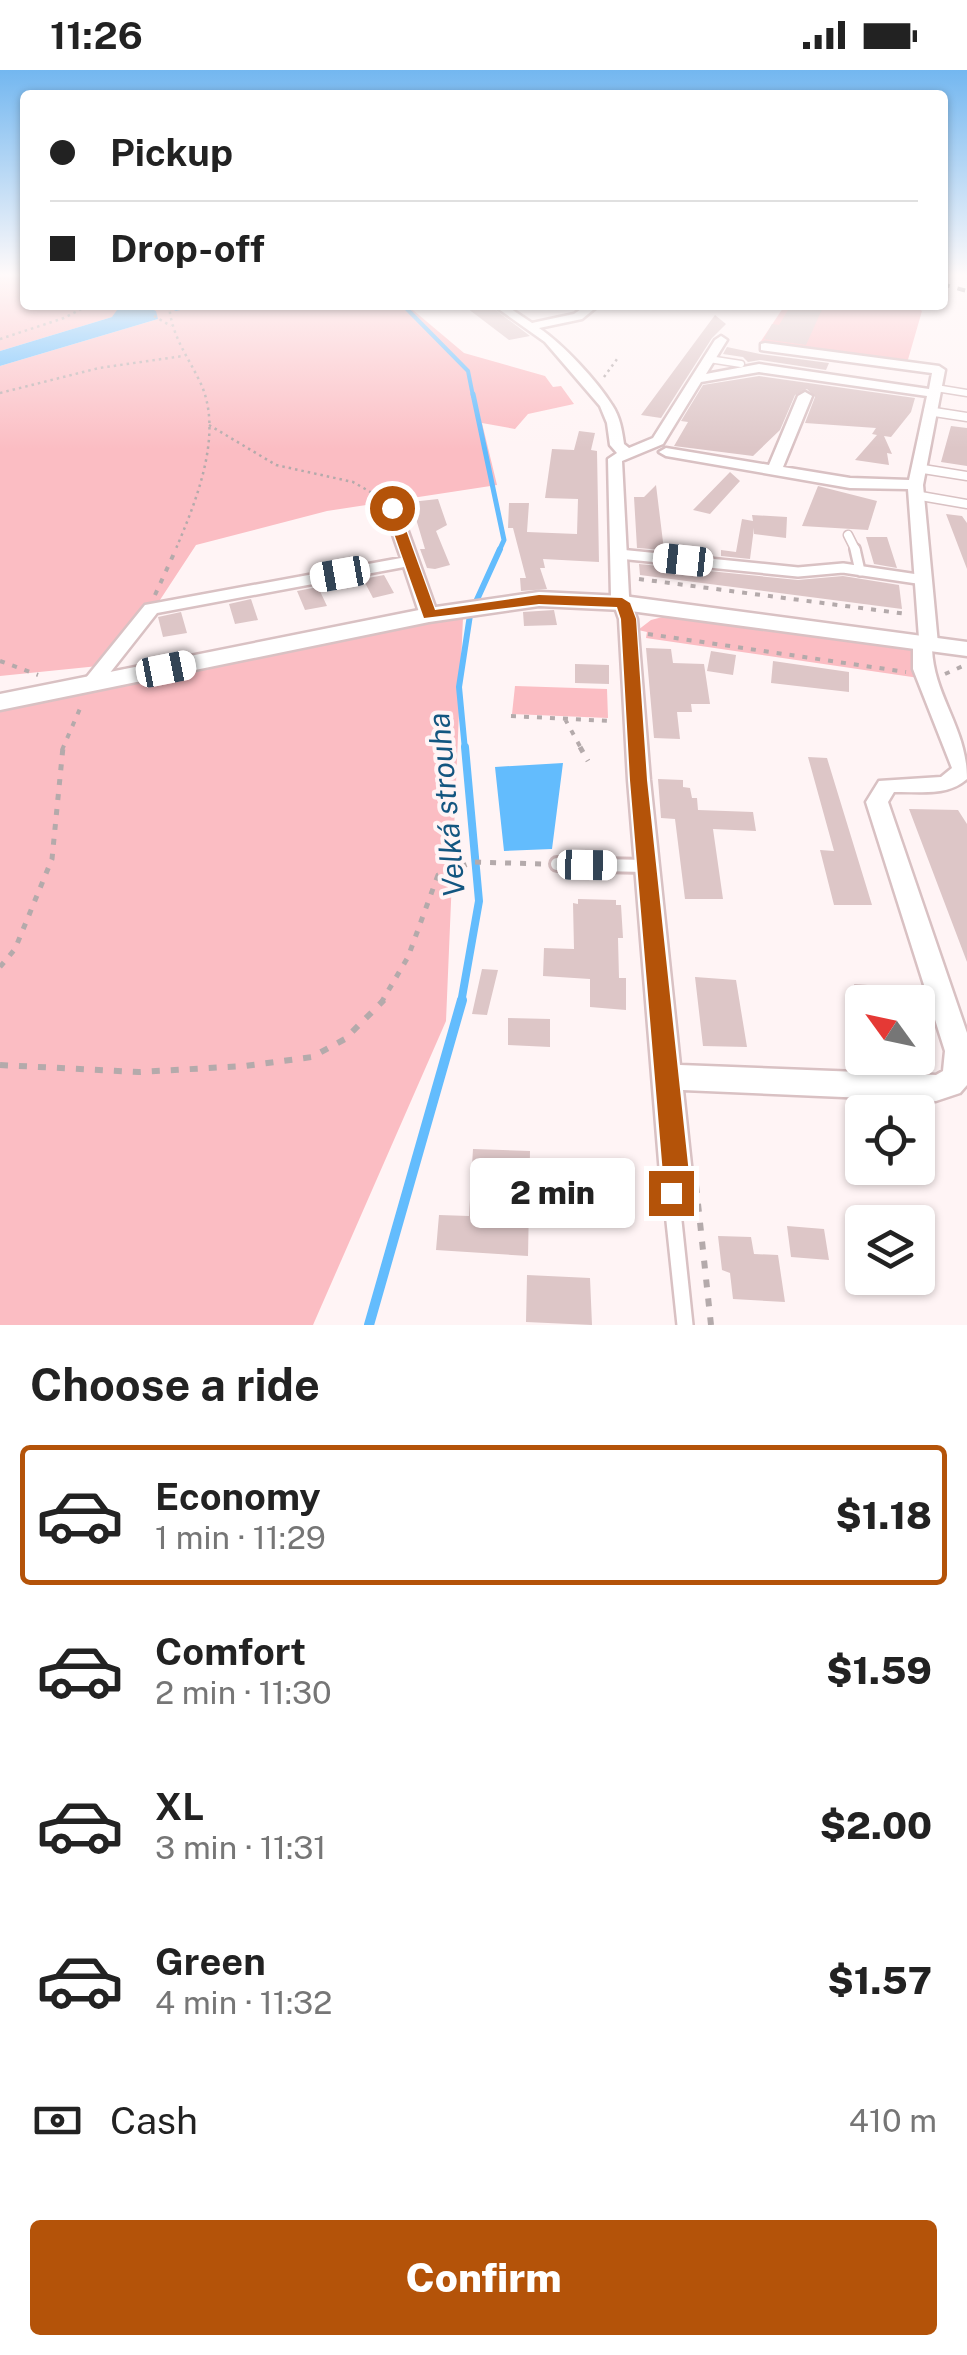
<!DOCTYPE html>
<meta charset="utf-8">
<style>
:root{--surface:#fff;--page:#f2f2f2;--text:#222;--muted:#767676;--line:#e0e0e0;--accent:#b45309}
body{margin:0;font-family:"Public Sans",sans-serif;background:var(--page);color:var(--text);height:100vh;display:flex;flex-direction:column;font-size:38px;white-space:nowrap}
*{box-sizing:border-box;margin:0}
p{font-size:32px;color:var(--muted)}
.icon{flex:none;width:55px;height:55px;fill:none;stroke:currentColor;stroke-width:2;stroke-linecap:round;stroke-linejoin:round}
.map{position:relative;height:1255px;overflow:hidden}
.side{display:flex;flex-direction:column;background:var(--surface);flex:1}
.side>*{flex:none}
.top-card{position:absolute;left:20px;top:20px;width:928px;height:220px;border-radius:10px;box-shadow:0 2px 8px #0004;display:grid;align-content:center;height:220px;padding:0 30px;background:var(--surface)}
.needle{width:65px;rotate:303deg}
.controls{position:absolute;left:845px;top:915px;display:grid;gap:20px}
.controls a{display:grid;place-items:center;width:90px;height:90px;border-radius:10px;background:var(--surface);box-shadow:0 2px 8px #0004;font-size:50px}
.end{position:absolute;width:45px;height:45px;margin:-22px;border:12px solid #b45309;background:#fff;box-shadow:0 0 0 5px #fff}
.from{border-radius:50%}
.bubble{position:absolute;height:70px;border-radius:10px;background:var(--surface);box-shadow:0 2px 8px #0004;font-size:32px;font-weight:800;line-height:70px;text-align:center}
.car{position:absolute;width:30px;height:60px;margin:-30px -15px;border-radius:12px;box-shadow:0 0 8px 2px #0007;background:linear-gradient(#fff 24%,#345 0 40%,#fff 0 76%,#345 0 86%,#fff 0)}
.top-card b{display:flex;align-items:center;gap:35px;height:95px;font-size:38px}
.top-card b+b{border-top:2px solid var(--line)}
.top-card i{width:25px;height:25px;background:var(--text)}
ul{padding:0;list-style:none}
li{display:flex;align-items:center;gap:30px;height:140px;margin:0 20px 15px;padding:0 10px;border:5px solid transparent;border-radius:10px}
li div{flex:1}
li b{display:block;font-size:38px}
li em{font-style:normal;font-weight:800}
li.selected{border-color:var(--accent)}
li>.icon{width:90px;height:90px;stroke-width:1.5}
h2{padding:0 30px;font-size:45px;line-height:120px}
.pay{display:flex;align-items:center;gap:25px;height:110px;padding:0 30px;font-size:38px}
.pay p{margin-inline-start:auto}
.primary-button{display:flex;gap:20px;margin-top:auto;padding:20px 30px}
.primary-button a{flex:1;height:115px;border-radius:10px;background:var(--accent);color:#fff;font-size:40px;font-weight:800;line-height:115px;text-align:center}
.status{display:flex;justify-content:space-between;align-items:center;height:70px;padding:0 50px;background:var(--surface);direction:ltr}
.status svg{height:28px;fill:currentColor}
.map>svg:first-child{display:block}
.green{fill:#fbbdc3}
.water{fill:#63bcfd}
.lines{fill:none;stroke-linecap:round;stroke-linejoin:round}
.stream-far4{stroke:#63bcfd;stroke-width:4}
.stream-far3{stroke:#63bcfd;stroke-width:5}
.stream-far2{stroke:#63bcfd;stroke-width:6}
.stream-far1{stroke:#63bcfd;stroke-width:8}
.stream{stroke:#63bcfd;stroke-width:10}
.building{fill:#ddc6c7}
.service-far4-casing{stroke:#d9c1c3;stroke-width:9}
.service-far3-casing{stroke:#d9c1c3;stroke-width:11}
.service-far2-casing{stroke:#d9c1c3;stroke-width:14}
.service-far1-casing{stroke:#d9c1c3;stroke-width:18}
.service-casing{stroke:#d9c1c3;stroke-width:20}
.minor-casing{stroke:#d9c1c3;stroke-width:5}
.tertiary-casing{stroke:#d9c1c3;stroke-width:5}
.path-far3{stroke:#b4aaab;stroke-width:2.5;stroke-dasharray:2.5 4;stroke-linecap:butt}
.path-far2{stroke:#b4aaab;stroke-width:4;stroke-dasharray:5 8;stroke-linecap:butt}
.path-far1{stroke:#b4aaab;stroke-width:5;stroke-dasharray:6 9;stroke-linecap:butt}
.path{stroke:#b4aaab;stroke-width:6;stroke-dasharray:8 11;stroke-linecap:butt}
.service-far4{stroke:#fff;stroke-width:6}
.service-far3{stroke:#fff;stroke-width:8}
.service-far2{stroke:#fff;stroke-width:9}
.service-far1{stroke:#fff;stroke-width:12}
.service{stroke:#fff;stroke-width:15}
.minor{fill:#fff;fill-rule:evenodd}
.tertiary{fill:#fff;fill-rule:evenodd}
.rail{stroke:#655c5d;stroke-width:4;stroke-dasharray:8 8;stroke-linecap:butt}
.route{fill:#b45309}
.labels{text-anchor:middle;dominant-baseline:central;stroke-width:8;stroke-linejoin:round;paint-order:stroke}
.water-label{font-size:30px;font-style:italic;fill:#135680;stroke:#fff4f5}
</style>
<div class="status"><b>11:26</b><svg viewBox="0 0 49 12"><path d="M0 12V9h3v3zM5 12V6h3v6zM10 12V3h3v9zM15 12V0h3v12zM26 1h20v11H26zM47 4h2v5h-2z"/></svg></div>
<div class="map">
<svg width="967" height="1255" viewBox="0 0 967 1255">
<rect width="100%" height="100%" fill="#fff4f5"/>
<path class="green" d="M0 203H25V235H407L464 283 545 306 553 317 561 316 574 334 528 344 515 359 482 353 497 415 327 441 196 475 118 594 0 606V296L158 249 112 247 0 281Z
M785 235H914L922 241 905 300 759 274Z
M670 545 902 576 914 582 919 608 646 568 647 562 638 560 651 550Z
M463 547 446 951 313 1255H0V638Z
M515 616 607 619 608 648 512 644Z"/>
<path class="water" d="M145 236 156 241 158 249 0 296V281L112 247 117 240Z
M563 693 552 779 504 781 495 697Z"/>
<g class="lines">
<path class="stream-far4" d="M403 235 468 301 473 326
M176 239 192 235"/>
<path class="stream-far3" d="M473 324 504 470 499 481"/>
<path class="stream-far2" d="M465 680 459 617 470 545 500 479"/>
<path class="stream-far1" d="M461 933 479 831 465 677"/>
<path class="stream" d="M369 1255 462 930"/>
</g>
<path class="building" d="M463 235H489L530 266 509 270Z
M791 235H824L806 275 764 269 772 254 779 255Z
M715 245 726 254 712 268 661 348 641 345Z
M727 277 760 284 829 293 826 300 760 290 748 292 743 287 723 284Z
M759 306 915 328 911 342 891 367 884 366 892 384 887 383 889 395 855 390 877 365 872 364 876 358 805 353 815 327 807 319 795 325 780 360 753 386 674 376 688 352 681 351 703 315Z
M951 356 967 358V396L941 392Z
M579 361 595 363 591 380 597 381 599 492 543 489 545 498H540L547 519 521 521 520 508H526L513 458H508L509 433H529L527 462 577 464 578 429 545 428 552 379 574 380Z
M730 402 740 411 710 444 693 440Z
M656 415 664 480 637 478 634 427H644Z
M818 416 877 431 868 460 802 456Z
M438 429 447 455 436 461 450 495 435 499 427 498 420 479H425L411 432Z
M946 444 962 446 967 453V499Z
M752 445 787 447 786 468 754 464V458L750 489 721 486V480L736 482 742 449 753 451Z
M866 467H887L897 498 874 494Z
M639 494 798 510 843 506 899 515 902 539 640 505Z
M384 505 394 523 373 528 363 509Z
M318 517 327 536 305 540 297 521Z
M251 529 258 550 235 554 229 534Z
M554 540 557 555 524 556 523 542Z
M181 542 187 563 163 567 158 547Z
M646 578 671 579 673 593 704 594 710 634H691L692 642H677L680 669 654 668Z
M711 581 736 585 733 605 707 601Z
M773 591 849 602V622L771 613Z
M575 594 609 595V614L575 613Z
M808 687 827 688 872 835H834L820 780 834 781Z
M658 709 683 710V717L690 718 692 728H697L698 740 753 742 756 761 713 759 723 829H685L675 749 661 748Z
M909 739 958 740 967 754V892Z
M578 829 616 830V835H621L623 868H618L619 908H626V940L590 937V909L543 906 544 878 574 879 573 833 578 834Z
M482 899 498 900 487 945 472 944Z
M695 907 736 910 747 977 703 976Z
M854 914 896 917 901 932H859Z
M508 948 550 949V977L508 975Z
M473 1079 530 1081 528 1186 436 1180 439 1145 469 1146Z
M787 1156 824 1159 829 1190 791 1187Z
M718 1166 751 1167 754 1184 778 1185 785 1232 733 1229 730 1203 722 1200Z
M527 1205 590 1208 592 1255 526 1252Z"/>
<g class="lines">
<g class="service-far4-casing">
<path id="service-far4" d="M709 289 741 294
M936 318 967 323"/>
</g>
<g class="service-far3-casing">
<path id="service-far3" d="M928 341 967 347
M917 398 967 406
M915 425 967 434
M848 465 856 481"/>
</g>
<g class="service-far2-casing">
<path id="service-far2" d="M855 479 860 501
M619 484 798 502 843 498 924 510"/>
</g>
<g class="service-far1-casing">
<path id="service-far1" d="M557 794 645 796"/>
</g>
<g class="service-casing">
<path id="service" d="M676 1105 671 1123 685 1255"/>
</g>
<g class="minor-casing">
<path id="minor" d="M493 235H505L532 253 574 244 587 235H599L582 249 539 258C563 274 597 311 612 335 620 347 622 360 624 374L629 378 653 368 715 270 721 266 727 270 706 304 759 294 929 319 932 303 761 280V274L765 273 939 296 945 300 923 415 938 574 932 579C934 627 967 658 967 709 947 727 919 721 894 722L888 732 967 963V1015L960 1023 936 1031 683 1020 692 1104 687 1114 676 1119 665 1114 660 1104 628 710 619 549 611 526 608 389 617 383 610 375 607 353 600 336 545 272ZM759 302 927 326 909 410 850 408 783 397 812 326 805 322 798 326 769 395 666 378 659 382 666 386 850 418 908 419 919 568 913 573V599L952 698 941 707 879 711 866 732 945 981 943 1001 936 1005 680 995 650 710 637 549 629 526 622 391 663 374 701 312Z
M392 434 400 439 438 545 435 549H423L420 545 404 497 157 543 98 618H84L81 614 145 535 401 488 384 439Z"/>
</g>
<g class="tertiary-casing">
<path id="tertiary" d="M539 522 623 526 967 572V586L623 540 539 536 429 552 0 640V624L429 538Z"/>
</g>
<path class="path-far3" d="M169 235C172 268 188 286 201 314 224 365 195 434 175 481
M154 246 171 256
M0 269 64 248 89 235
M604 307 617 289
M0 323 99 298 183 286
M209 355 276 395 353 412 381 428"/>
<path class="path-far2" d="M639 509 907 544
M155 525 176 479
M648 564 906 602
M0 591 38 605
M945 604 963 596
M511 646 611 651
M565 649 582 680
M62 680 82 634"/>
<path class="path-far1" d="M580 677 588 691
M0 897 15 879 52 789 63 677
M381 933 408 887 438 805 474 792 542 794"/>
<path class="path" d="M0 995 139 1002 245 996 312 987 345 969 384 930
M696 1115 711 1255"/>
<use href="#service-far4" class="service-far4"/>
<use href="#service-far3" class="service-far3"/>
<use href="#service-far2" class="service-far2"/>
<use href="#service-far1" class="service-far1"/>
<use href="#service" class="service"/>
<use href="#minor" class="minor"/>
<use href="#tertiary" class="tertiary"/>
<path class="rail" d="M942 214 967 221"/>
</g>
<linearGradient id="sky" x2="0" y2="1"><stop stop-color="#73b7f0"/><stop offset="0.54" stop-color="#fffafa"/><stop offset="1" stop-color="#fffafa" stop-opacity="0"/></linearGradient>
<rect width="967" height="379" fill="url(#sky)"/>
<path class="route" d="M392 435 398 438 435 540 539 525 622 528 630 533 636 549 647 710 689 1104 680 1132 671 1135 662 1132 658 1123 663 1104 630 710 621 549 617 537 539 534 424 548 385 438Z"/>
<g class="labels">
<g class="water-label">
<text transform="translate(446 735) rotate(-95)">Velká strouha</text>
</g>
</g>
</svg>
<div class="controls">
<a><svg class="needle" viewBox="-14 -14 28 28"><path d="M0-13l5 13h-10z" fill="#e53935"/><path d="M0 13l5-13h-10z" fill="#767676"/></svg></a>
<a><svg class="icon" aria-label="locate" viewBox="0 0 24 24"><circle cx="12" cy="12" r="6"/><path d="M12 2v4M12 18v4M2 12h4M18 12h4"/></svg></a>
<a><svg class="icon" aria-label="layers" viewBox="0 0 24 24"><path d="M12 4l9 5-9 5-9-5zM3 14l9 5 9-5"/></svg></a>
</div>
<i class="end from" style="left:392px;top:438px"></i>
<i class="end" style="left:671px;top:1123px"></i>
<div class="bubble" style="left:470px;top:1088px;width:165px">2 min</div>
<i class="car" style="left:683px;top:490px;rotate:276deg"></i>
<i class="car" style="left:340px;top:504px;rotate:260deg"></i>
<i class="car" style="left:166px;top:599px;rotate:79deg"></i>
<i class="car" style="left:587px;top:795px;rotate:91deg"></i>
<div class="top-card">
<b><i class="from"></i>Pickup</b>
<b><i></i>Drop-off</b>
</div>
</div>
<section class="side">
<h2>Choose a ride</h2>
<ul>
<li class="selected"><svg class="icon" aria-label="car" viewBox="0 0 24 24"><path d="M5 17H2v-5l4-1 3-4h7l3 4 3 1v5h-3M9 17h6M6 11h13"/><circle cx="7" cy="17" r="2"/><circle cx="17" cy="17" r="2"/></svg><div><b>Economy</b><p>1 min · 11:29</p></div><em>$1.18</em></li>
<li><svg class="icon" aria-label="car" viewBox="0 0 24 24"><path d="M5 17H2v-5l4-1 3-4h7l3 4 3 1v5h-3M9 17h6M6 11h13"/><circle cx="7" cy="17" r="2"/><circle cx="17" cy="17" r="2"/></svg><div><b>Comfort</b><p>2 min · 11:30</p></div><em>$1.59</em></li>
<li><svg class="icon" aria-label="car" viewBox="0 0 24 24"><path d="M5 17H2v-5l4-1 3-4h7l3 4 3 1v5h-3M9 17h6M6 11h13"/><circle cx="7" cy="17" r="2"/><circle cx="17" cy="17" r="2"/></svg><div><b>XL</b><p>3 min · 11:31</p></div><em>$2.00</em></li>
<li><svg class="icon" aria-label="car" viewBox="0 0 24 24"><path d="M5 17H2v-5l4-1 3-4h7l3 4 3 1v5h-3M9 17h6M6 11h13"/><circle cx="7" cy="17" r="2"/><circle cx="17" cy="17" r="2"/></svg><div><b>Green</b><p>4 min · 11:32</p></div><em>$1.57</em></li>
</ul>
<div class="pay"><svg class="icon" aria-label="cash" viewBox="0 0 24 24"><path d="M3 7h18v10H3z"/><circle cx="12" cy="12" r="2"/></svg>Cash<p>410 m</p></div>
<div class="primary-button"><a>Confirm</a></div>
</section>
